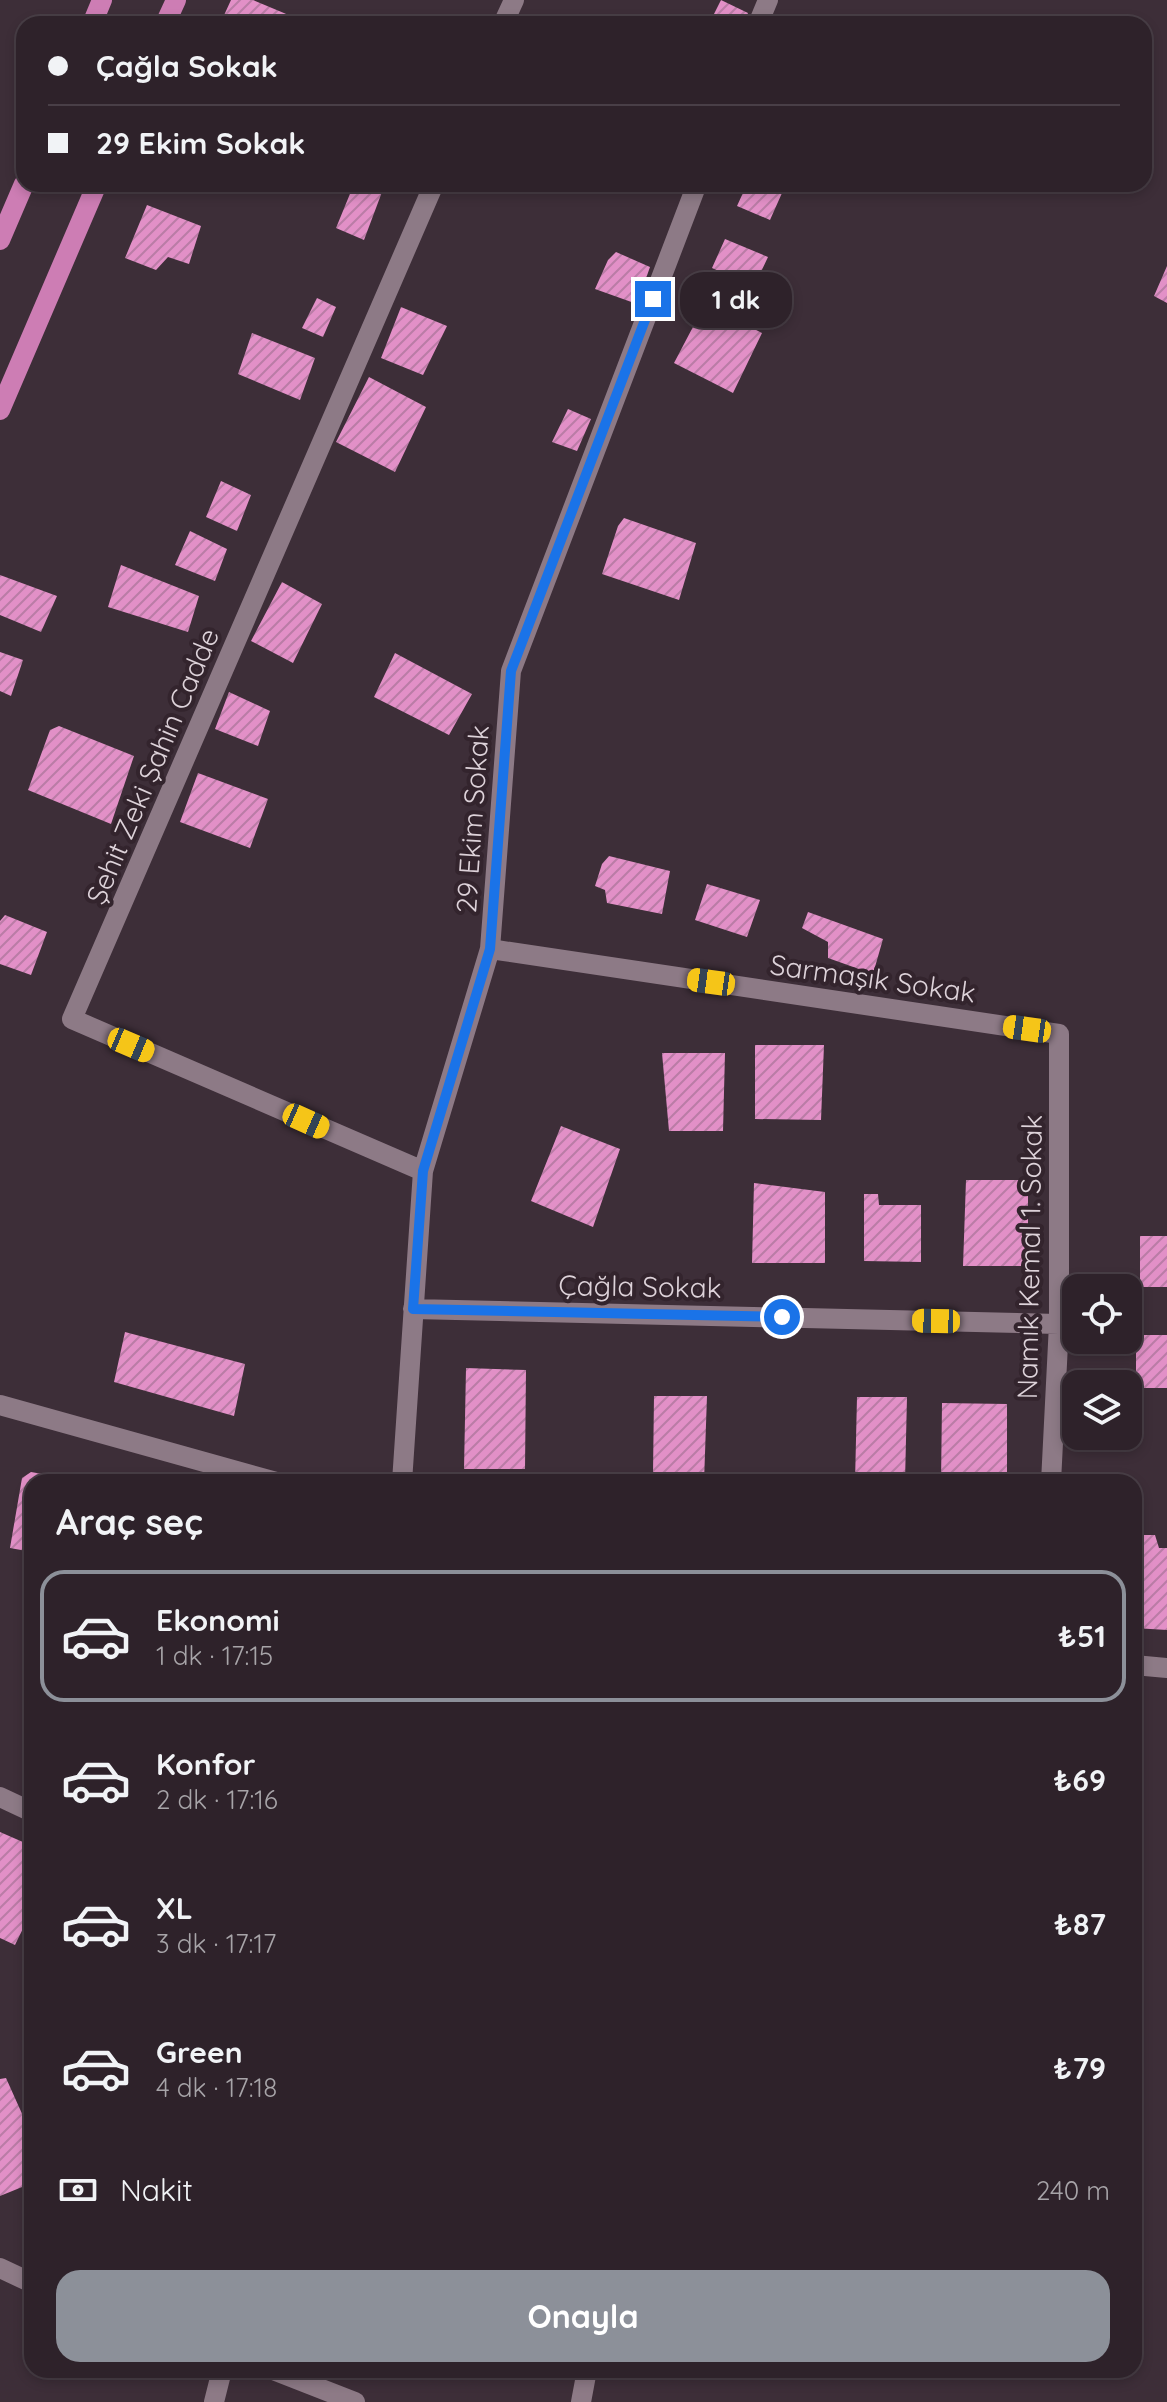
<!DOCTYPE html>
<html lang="tr">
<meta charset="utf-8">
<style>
:root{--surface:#2e222a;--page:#3a2f36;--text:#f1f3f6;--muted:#a7a4a8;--line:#493f47;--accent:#8c9099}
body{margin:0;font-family:Quicksand,sans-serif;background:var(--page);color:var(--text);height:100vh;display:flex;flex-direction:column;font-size:30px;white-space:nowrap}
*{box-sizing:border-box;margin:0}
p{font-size:26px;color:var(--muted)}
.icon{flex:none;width:44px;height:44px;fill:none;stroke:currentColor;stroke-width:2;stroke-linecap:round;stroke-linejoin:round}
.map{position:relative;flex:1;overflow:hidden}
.details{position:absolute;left:24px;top:1474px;width:1118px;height:904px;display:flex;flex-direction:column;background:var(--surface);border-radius:24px;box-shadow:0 4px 12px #0003,0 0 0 2px var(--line)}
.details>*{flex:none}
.guide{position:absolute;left:16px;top:16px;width:1136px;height:176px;border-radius:24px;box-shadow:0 4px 12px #0003,0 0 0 2px var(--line);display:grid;align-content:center;height:176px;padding:0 32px;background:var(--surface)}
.tools{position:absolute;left:1062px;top:1274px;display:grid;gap:16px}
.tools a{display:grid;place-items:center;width:80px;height:80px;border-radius:16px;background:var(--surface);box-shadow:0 4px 12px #0003,0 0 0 2px var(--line);font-size:40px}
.end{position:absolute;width:36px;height:36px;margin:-18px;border:10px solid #1a73e8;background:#fff;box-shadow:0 0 0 4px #fff}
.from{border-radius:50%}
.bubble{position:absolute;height:56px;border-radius:24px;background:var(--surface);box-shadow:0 4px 12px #0003,0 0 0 2px var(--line);font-size:26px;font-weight:800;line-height:56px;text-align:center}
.car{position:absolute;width:24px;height:48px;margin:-24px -12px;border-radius:10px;box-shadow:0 0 6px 2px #0007;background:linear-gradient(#f5c518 24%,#345 0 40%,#f5c518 0 76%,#345 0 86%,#f5c518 0)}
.guide b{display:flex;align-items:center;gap:28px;height:76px;font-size:30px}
.guide b+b{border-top:2px solid var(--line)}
.guide i{width:20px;height:20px;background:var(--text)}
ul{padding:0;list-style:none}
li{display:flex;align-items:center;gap:24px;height:132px;margin:0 16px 12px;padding:0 16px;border:4px solid transparent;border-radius:24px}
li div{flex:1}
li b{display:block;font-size:30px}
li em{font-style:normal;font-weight:800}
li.active{border-color:var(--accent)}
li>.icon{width:72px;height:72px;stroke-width:1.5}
h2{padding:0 32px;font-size:36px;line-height:96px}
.pay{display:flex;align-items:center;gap:20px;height:88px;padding:0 32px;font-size:30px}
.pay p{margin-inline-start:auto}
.button{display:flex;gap:16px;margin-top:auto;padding:16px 32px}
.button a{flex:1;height:92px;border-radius:24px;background:var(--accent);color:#fff;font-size:32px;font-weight:800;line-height:92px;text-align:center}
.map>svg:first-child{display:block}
.building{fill:url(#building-hatch)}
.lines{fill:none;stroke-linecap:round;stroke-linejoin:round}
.street{stroke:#8d7a86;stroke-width:20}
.primary{stroke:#cd7db4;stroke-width:20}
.route{stroke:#1a73e8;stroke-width:10}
.labels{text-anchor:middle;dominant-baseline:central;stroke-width:8;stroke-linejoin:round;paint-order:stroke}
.street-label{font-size:28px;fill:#ddd2d9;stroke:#33242d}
</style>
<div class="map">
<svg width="1167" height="2402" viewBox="0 0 1167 2402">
<defs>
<pattern id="building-hatch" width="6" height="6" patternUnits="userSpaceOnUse" patternTransform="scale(2)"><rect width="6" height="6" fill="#e290c7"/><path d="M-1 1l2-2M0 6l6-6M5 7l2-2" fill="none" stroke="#ba7ca6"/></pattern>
</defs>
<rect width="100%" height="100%" fill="#3d2e38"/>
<path class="building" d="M231 0H253L303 21 220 24Z
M721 0 748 13 743 24H709Z
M354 184H385L364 240 336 228Z
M747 184H786L770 220 737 206Z
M147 205 201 226 189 264 168 257 156 270 125 258Z
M725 239 768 257 754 287 712 268Z
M616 252 650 267 637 304 595 289 608 260Z
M1167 266V303L1154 296Z
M317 298 336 307 323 337 302 328Z
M705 304 762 333 733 393 674 363Z
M401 307 447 326 423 375 381 358Z
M252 333 315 358 300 400 238 374Z
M369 377 426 407 395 472 336 442Z
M568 409 591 419 577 451 552 442Z
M221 481 251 495 237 531 206 517Z
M624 518 696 543 679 600 602 574 618 526Z
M190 531 227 549 215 581 175 565Z
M121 565 199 596 188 632 108 607Z
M0 575 57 596 41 632 0 615Z
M282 582 322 604 293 663 251 641Z
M0 652 23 660 11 696 0 691Z
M395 653 472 694 449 735 374 697Z
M229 692 270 711 258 746 215 729Z
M59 726 134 756 111 824 28 790 50 730Z
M198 773 268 799 250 848 180 822Z
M609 856 670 871 662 914 607 903 605 890 595 886 602 864Z
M707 884 760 900 747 937 695 920Z
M808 912 883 939 873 974 828 958V942L802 928Z
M5 915 47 932 31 975 0 964V921Z
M755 1045H824L821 1120 755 1119Z
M662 1053H725L723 1131H669Z
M561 1126 620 1149 593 1227 531 1201Z
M966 1180H1028V1266H963Z
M754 1183 825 1192V1263H752Z
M864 1194H878L879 1205H921V1262L864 1261Z
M1140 1236H1167V1287H1140Z
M125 1332 245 1364 234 1416 114 1382Z
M1136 1335H1167V1388H1136Z
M466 1368 526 1370 525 1469H464Z
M654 1396H707L704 1482H662V1473H653Z
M857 1397H907L905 1482H855Z
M942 1403 1007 1404V1482H941Z
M31 1472 76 1480 32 1482V1552L10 1548 22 1478Z
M1134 1535H1155L1159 1548H1167V1630L1134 1628Z
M0 1832 32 1846V1910L15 1945 0 1938Z
M6 2078 32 2136V2183L0 2196V2079Z"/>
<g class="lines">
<path class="street" d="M503 24 514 0
M758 24 768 0
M490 949 1059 1034V1324L1051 1482
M423 1171 72 1019 434 184
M413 1309 1059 1324
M0 1405 276 1482
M402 1482 423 1171 490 949 511 671 697 184
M1134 1665 1167 1668
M0 1797 32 1812
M0 2268 32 2283
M273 2370 355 2402
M214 2402 222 2370
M581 2402 587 2370"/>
<path class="primary" d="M92 24 102 0
M165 24 176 0
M0 240 24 184
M0 410 97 184"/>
</g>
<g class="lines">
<path class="route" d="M653 299 511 671 490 949 423 1171 413 1309 782 1317"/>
</g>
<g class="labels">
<g class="street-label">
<text transform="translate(152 766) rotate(-67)">Şehit Zeki Şahin Cadde</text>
<text transform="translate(472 819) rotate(-86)">29 Ekim Sokak</text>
<text transform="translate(873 978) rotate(8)">Sarmaşık Sokak</text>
<text transform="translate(1029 1257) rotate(-89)">Namık Kemal 1. Sokak</text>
<text transform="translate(640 1286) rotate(1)">Çağla Sokak</text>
</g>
</g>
</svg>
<div class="tools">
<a><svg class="icon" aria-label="locate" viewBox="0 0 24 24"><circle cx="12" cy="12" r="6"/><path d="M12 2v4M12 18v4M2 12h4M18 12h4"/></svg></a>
<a><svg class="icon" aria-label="layers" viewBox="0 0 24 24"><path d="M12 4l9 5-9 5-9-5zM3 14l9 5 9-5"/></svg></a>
</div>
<i class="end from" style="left:782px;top:1317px"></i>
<i class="end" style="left:653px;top:299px"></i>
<div class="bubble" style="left:680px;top:272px;width:112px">1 dk</div>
<i class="car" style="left:711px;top:982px;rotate:278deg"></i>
<i class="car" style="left:1027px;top:1029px;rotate:278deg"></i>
<i class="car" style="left:131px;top:1045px;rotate:113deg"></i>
<i class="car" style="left:306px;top:1121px;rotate:114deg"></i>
<i class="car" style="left:936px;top:1321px;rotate:271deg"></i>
<div class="guide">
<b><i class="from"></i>Çağla Sokak</b>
<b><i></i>29 Ekim Sokak</b>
</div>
<section class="details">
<h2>Araç seç</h2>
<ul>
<li class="active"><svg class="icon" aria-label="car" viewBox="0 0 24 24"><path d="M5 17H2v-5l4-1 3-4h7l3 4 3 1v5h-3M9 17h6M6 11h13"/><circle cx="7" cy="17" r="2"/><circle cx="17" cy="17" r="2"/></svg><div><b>Ekonomi</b><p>1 dk · 17:15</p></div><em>₺51</em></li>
<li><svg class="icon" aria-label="car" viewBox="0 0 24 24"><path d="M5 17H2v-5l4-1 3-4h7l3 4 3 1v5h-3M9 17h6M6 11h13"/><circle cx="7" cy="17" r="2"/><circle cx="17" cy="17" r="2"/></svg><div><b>Konfor</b><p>2 dk · 17:16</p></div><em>₺69</em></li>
<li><svg class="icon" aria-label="car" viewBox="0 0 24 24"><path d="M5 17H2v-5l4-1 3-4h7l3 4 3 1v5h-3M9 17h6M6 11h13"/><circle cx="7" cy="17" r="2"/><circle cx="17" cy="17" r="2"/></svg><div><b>XL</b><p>3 dk · 17:17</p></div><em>₺87</em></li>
<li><svg class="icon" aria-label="car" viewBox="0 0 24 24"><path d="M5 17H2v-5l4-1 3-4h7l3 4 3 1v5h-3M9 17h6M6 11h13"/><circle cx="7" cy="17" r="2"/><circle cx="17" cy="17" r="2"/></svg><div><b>Green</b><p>4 dk · 17:18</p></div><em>₺79</em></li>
</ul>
<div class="pay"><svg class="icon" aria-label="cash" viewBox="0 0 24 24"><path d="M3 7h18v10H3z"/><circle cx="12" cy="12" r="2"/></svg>Nakit<p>240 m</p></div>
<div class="button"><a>Onayla</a></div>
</section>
</div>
